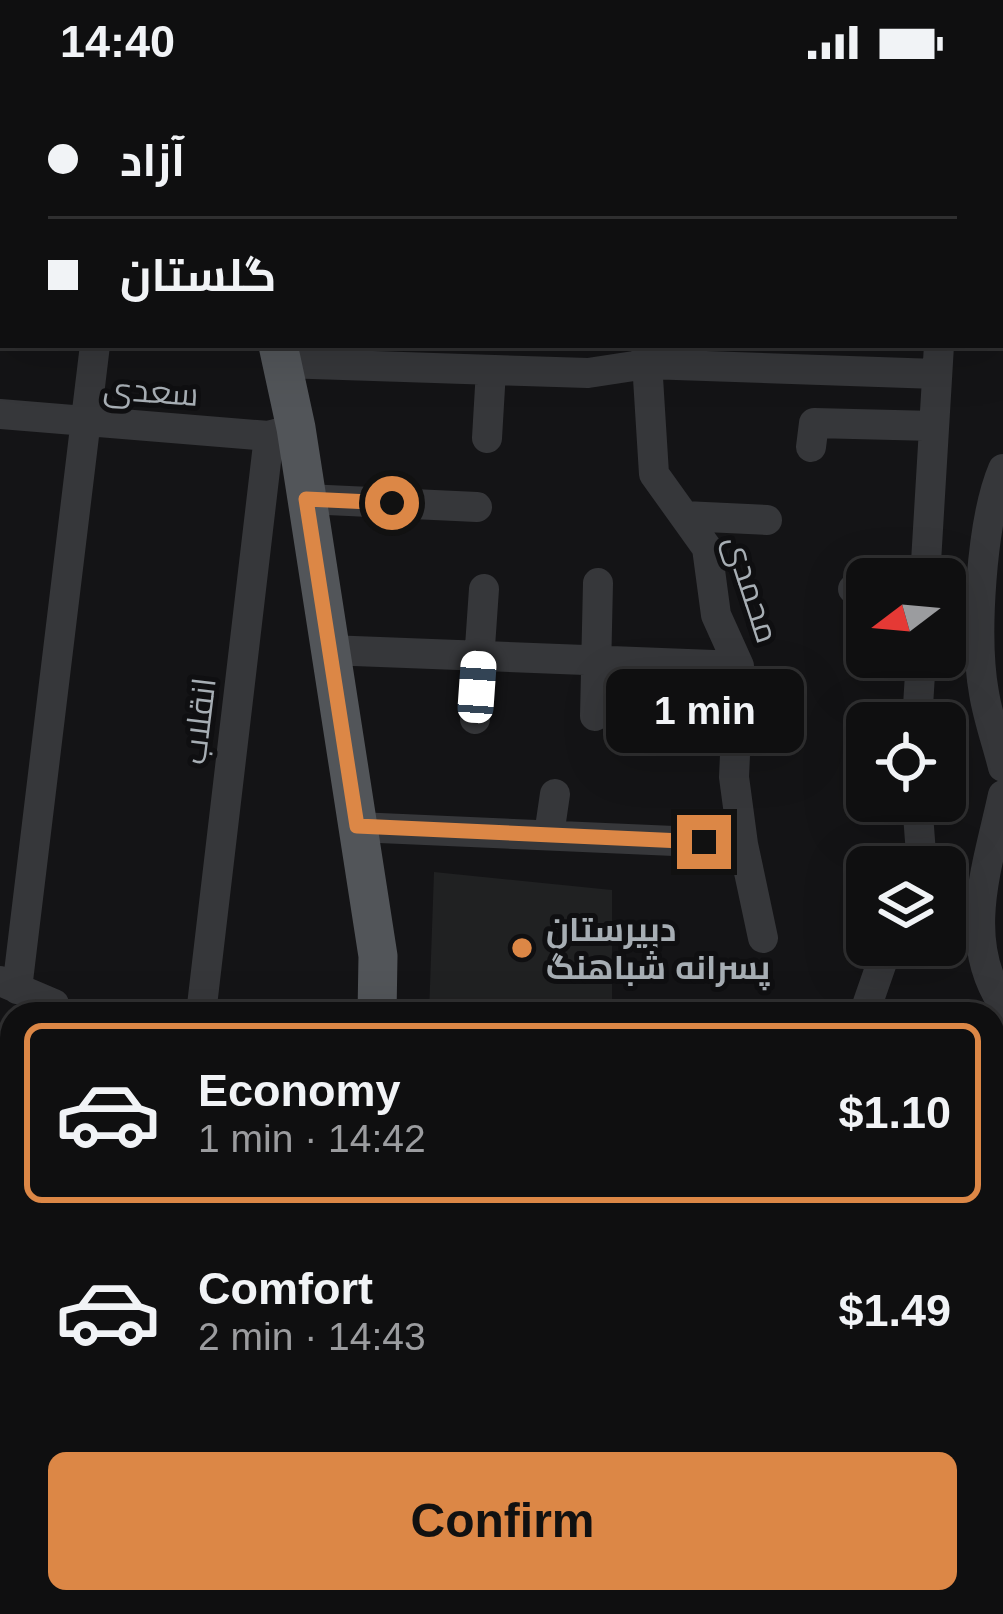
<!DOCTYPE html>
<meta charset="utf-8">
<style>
:root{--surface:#0f0f10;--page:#181819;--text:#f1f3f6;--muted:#9b9c9f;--line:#2f2f30;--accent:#dc8746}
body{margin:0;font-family:Arial,Cairo,sans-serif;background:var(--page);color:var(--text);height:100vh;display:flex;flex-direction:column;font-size:45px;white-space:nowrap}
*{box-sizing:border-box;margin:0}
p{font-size:39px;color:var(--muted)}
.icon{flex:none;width:66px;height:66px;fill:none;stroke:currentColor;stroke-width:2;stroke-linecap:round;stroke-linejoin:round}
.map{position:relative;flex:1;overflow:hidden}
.details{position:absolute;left:0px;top:918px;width:1005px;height:612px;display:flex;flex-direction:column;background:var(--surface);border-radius:36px 36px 0 0;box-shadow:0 12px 48px #0002,0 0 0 3px var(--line)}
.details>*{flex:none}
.banner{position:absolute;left:0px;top:0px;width:1005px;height:264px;box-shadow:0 12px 48px #0002,0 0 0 3px var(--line);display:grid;align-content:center;height:264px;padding:0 48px;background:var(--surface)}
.needle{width:78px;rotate:254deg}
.fabs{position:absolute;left:846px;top:474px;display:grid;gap:24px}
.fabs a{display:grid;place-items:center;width:120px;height:120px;border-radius:18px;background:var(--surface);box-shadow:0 12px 48px #0002,0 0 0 3px var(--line);font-size:60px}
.end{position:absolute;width:54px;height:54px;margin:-27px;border:15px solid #dc8746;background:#111;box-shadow:0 0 0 6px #111}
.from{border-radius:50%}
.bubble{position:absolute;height:84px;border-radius:18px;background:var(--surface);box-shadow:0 12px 48px #0002,0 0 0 3px var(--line);font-size:39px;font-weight:800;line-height:84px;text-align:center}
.car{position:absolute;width:36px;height:72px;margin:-36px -18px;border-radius:15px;box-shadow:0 0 9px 3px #0007;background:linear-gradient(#fff 24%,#345 0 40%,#fff 0 76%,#345 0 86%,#fff 0)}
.banner b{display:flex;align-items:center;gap:42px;height:114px;font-size:45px}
.banner b+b{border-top:3px solid var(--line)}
.banner i{width:30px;height:30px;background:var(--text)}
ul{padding:21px 0 0;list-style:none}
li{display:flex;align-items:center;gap:36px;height:180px;margin:0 24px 18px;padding:0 24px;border:6px solid transparent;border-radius:18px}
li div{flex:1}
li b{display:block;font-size:45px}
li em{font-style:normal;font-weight:800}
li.current{border-color:var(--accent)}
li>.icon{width:108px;height:108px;stroke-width:1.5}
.button{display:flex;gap:24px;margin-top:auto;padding:24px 48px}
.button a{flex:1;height:138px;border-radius:18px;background:var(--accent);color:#111;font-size:48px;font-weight:800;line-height:138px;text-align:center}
.status{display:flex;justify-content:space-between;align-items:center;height:84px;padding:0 60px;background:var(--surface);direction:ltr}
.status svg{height:33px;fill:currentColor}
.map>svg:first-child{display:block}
.built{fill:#202122}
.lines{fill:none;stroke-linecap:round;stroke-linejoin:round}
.minor{stroke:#36373a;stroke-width:30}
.major{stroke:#525559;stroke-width:39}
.route{stroke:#dc8746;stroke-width:15}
.poi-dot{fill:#dc8746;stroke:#0f0f11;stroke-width:4.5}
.labels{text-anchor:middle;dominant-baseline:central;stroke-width:10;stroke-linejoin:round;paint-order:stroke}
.street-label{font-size:33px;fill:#a7aeb4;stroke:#0f0f11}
.poi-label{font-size:33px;font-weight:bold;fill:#a7aeb4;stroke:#0f0f11;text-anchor:start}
</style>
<div class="status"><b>14:40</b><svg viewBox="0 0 49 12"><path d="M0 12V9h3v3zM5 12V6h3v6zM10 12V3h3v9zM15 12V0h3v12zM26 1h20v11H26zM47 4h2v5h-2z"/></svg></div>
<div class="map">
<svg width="1003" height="1530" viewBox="0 0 1003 1530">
<rect width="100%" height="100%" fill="#141416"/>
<path class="built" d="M434 788 612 806V923L645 926 644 930H429Z"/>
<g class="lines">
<path class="minor" d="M420 0V3
M531 0 533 3
M826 0 834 3
M121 3 122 0
M760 3V0
M966 3 967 0
M1002 199 1003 198
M646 262 654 390 707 464 716 531 739 582 734 693 743 760 763 854
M282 279 588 289 647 280 937 290
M0 330 269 352 286 347
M487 354 491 286
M811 363 814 339 934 342
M1003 385C981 437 974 554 984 609 988 634 997 659 1003 683
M306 415 477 423
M684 432 767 436
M925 495 939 261
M853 505H867
M328 566 739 582
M595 632 598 499
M475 635 484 505
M917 639 921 573
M1003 711C988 781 960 855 1003 920
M917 717 922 783
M357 743 743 760
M549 751 555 710
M0 897 54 920 56 930
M17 905 95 261
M201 930 269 352
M864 930 888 861
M0 1016 12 1015
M993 1033H1003
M0 1094 12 1091
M993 1291 1003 1289
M0 1297 12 1364
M993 1493 1003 1492
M870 1518 877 1530
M566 1530 567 1518
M796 1530 799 1518"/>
<path class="major" d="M219 0 220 3
M278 261 296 344 378 872 377 930
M343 1518 345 1530"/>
</g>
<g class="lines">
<path class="route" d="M392 419 306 415 357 742 704 758"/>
</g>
<circle class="poi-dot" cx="522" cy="864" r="12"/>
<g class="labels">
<g class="street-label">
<text transform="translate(151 307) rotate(4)">سعدی</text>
<text transform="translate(752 505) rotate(72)">محمدی</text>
<text transform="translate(199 637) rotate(-83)">انقلاب</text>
</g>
<g class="poi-label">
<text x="546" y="845">دبیرستان<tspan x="546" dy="38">پسرانه شباهنگ</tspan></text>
</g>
</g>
</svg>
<div class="fabs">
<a><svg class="needle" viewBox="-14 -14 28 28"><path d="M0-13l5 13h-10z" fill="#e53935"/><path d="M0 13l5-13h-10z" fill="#9b9c9f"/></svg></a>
<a><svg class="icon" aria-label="locate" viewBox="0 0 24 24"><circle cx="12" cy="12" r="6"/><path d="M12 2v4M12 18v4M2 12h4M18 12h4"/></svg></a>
<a><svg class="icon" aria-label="layers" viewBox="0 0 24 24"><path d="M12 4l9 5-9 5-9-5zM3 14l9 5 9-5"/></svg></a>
</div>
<i class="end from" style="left:392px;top:419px"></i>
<i class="end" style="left:704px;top:758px"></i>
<div class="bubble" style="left:606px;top:585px;width:198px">1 min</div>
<i class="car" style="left:477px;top:603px;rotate:4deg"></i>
<div class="banner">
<b><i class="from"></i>آزاد</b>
<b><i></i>گلستان</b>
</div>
<section class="details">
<ul>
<li class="current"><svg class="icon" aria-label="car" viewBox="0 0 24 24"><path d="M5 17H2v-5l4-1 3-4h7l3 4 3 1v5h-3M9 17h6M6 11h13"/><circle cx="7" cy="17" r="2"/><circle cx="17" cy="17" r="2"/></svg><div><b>Economy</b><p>1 min · 14:42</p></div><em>$1.10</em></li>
<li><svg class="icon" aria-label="car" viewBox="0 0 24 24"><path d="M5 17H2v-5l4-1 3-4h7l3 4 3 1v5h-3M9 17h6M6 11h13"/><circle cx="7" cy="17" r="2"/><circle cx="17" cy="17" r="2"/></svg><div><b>Comfort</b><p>2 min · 14:43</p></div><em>$1.49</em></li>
</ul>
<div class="button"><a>Confirm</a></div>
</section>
</div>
